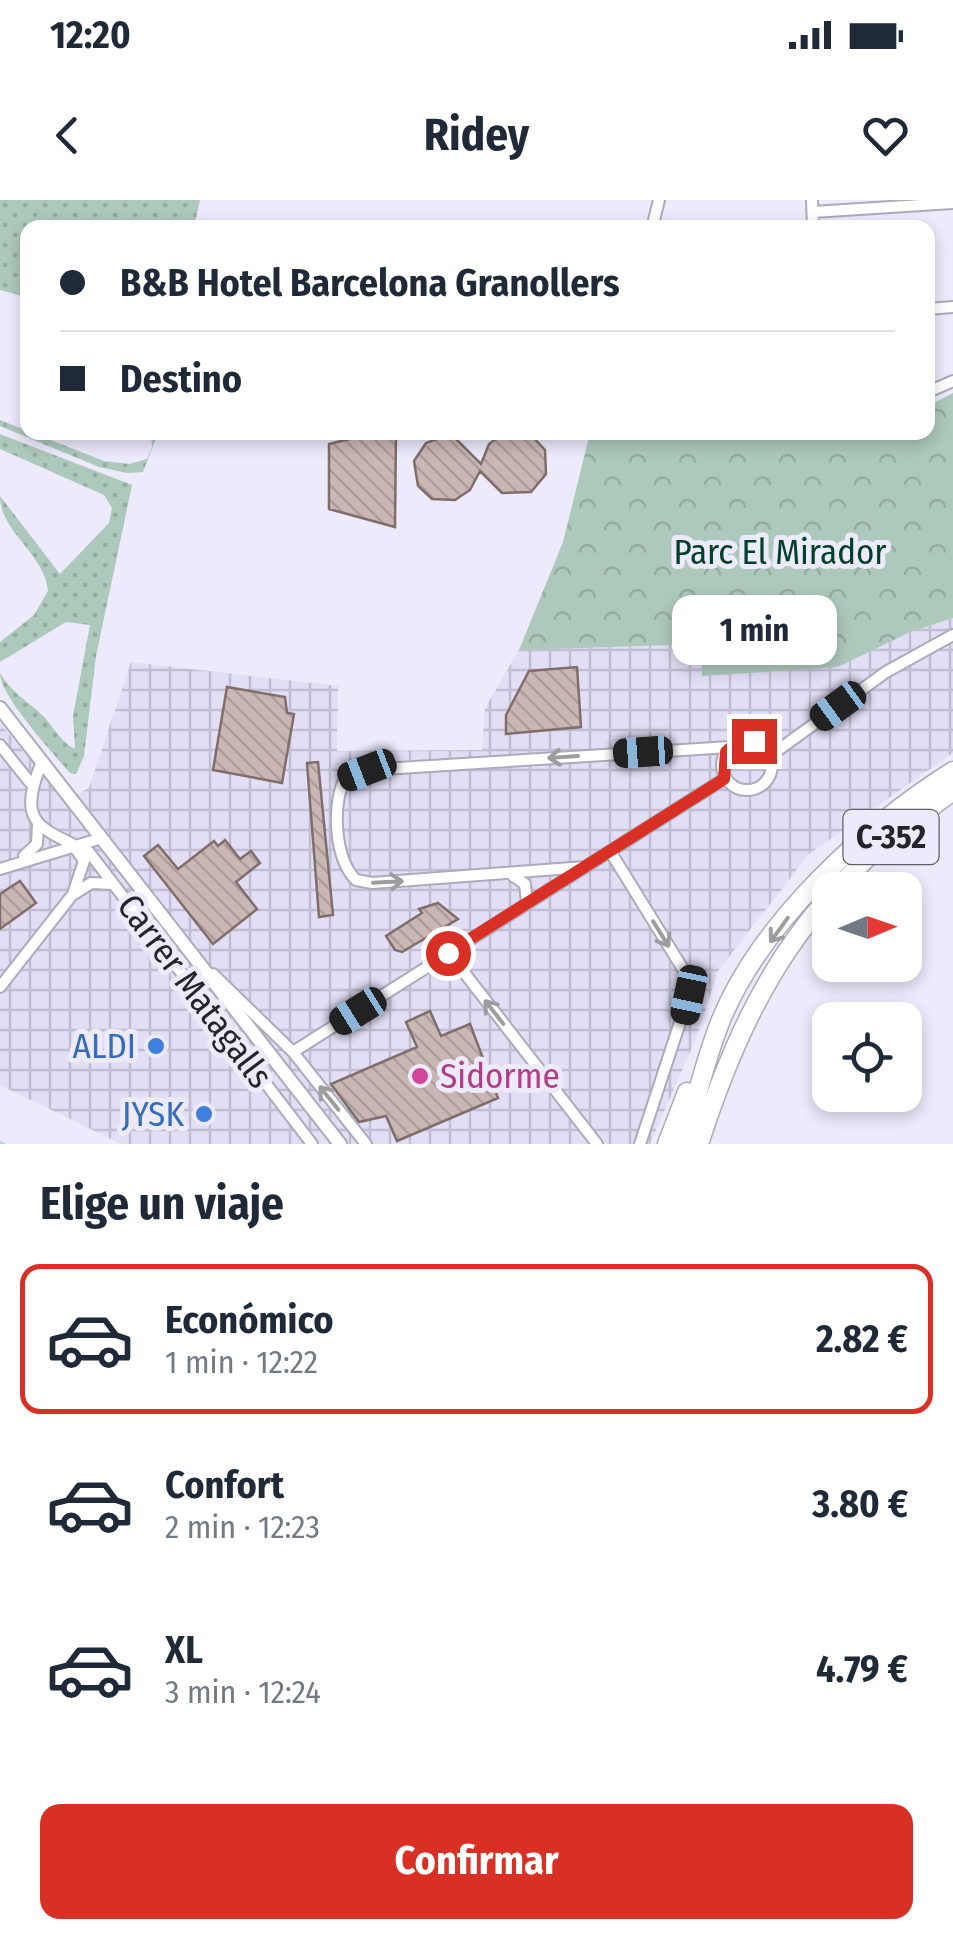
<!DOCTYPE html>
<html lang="es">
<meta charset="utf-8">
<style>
:root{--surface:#fff;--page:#f6f6f7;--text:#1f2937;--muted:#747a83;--line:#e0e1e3;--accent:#d93025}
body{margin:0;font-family:"Fira Sans Condensed",sans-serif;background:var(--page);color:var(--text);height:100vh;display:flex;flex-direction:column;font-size:38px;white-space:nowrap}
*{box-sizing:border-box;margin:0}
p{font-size:32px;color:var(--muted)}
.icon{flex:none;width:55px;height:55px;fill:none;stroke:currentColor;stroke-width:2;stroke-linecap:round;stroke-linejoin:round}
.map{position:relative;height:944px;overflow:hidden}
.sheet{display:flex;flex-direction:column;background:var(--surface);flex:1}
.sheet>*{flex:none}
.hud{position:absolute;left:20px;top:20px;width:915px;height:220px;border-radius:20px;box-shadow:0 5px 15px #0003;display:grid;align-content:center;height:220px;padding:0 40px;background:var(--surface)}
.needle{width:65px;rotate:88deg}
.tools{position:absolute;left:812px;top:672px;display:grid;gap:20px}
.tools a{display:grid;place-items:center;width:110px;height:110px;border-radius:20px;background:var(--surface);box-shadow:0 5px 15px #0003;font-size:50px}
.end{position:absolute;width:45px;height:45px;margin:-22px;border:12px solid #d93025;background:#fff;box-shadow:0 0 0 5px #fff}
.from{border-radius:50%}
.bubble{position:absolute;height:70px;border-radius:20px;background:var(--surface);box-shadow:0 5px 15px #0003;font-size:32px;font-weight:700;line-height:70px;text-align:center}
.car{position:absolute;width:30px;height:60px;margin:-30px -15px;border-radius:12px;box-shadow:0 0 8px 2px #0007;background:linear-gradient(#222 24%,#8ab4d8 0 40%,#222 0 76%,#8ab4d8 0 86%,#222 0)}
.hud b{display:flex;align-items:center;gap:35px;height:95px;font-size:38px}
.hud b+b{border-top:2px solid var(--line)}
.hud i{width:25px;height:25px;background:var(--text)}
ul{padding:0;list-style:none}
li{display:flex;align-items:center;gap:30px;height:150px;margin:0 20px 15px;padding:0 20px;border:5px solid transparent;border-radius:20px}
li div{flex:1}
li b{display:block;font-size:38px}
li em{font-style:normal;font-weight:700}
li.current{border-color:var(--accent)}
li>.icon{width:90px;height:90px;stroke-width:1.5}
h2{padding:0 40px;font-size:45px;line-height:120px}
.cta{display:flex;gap:20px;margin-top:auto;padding:20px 40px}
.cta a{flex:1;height:115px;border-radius:20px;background:var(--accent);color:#fff;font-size:40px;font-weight:700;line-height:115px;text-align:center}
.status{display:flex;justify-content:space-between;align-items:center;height:70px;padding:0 50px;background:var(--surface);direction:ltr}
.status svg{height:28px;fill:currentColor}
header{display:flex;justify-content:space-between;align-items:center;height:130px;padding:0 40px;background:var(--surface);font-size:45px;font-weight:700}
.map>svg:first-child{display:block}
.industrial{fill:url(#industrial-grid)}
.grass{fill:url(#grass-dots)}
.forest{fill:url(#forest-crowns)}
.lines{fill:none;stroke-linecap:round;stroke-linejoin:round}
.stream{stroke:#a1dbdc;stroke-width:2.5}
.building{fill:url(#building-back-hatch);stroke:#806e6c;stroke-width:2.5}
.minor-casing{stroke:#acabbb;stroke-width:14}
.tertiary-casing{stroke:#acabbb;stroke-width:16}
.trunk-casing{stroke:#acabbb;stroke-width:21}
.minor{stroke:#fff;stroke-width:10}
.tertiary{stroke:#fff;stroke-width:12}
.trunk{stroke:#fff;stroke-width:18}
.oneway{stroke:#9d9c9f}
.route{stroke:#d93025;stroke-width:12}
.shop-dot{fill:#3f7fe0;stroke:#eceafb;stroke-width:4}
.hotel-dot{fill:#d1479c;stroke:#eceafb;stroke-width:4}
.labels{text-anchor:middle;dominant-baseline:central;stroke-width:10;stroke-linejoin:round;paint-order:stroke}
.shield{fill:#eceafb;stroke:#615f69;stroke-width:2.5}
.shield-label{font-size:32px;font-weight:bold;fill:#25242a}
.park-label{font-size:35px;fill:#00412c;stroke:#eceafb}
.street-label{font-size:35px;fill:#25242a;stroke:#eceafb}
.shop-label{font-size:35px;fill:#366cbe;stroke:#eceafb;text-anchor:end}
.hotel-label{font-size:35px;fill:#b23c85;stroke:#eceafb;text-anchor:start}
</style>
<div class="status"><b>12:20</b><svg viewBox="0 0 49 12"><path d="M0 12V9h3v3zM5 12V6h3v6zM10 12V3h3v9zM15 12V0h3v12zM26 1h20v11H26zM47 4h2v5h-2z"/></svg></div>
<header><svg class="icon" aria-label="back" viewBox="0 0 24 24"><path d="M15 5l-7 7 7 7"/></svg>Ridey<svg class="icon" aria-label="heart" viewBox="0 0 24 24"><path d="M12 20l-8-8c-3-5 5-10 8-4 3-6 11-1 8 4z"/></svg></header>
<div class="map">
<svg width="953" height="944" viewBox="0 0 953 944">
<defs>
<pattern id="industrial-grid" width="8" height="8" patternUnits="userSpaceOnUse" patternTransform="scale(2.5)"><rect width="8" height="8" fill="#e1def6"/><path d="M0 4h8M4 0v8" fill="none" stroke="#c1bed3"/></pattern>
<pattern id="grass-dots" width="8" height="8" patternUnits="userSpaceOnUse" patternTransform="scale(2.5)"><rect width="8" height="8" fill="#adc9bb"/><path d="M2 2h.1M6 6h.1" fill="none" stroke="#95aca1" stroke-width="1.8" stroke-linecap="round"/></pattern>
<pattern id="forest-crowns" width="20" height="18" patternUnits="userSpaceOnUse" patternTransform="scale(2.5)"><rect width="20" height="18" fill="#adc9bb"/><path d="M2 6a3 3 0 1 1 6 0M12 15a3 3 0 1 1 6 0" fill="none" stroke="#95aca1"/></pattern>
<pattern id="building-back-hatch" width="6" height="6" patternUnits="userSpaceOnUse" patternTransform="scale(2.5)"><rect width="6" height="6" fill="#cab7b4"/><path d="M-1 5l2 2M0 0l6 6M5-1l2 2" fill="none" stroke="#ad9d9b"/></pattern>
</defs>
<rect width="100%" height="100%" fill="#eceafb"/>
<path class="industrial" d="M953 418V553L809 654 718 771 697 836 650 944H121L0 885V523L64 601 89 588 131 462 338 486 337 551 482 550 485 508 519 450 908 433Z"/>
<path class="grass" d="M0 0H200L194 27 28 28 27 97 0 90Z
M0 220 104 261 129 264 147 259 152 247 151 233H158L143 272 127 273 99 267 0 226Z
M0 234 132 285 96 456 84 556 76 574 70 573C53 553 0 496 0 473 11 492 25 499 41 514 54 526 59 541 75 549L73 516 90 425 66 422 0 462V442L34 415 48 391C45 354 0 332 0 296L60 374 109 323 112 308 104 295 0 249Z"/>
<path class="forest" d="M953 193V418L908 433 838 467 702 476 701 444 519 450 563 342 590 233 928 232V206Z"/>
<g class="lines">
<path class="stream" d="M0 942 4 944"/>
</g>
<path class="building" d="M378 232H396L395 327 329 309V244Z
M505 232 530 234 545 250 546 274 531 292 502 293 480 271 470 290 455 300 432 299 418 286 414 261 426 243 442 237 456 239 481 264 489 244Z
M577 467 581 527 506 534V515L529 471Z
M227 487 285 497 287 513 294 514 282 583 213 570Z
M318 562 333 715 319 717 307 563Z
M225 640 240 659 251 651 260 663 236 682 257 709 213 744 144 656 158 645 178 669 214 641 218 646Z
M20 681 36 703 0 729V694Z
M438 703 458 719 402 752 395 750 386 736 422 713 419 709Z
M430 811 441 836 470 824 498 898 397 941 386 916 359 922 331 884 417 847 406 822Z"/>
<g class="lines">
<g class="minor-casing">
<path id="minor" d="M812 0 813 28
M813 12 953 3
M652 28 659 0
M928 109 953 107
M928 192 953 181
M722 565a25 25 0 1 1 50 0a25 25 0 1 1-50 0Z
M0 545 32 585
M770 556 886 472 953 435
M42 562C15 625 41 628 89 652L312 944
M610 651 686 774 689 795 640 944
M24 656 37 644 38 624
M585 667 372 683 356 680C334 658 332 605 345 578L367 570 730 547
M0 669 102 638
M513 676 525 684 527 703
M74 694 91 683 113 684
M449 753 597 944
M213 774 293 852 366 944
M0 787 73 694 84 661 73 645
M293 852 724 579"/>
</g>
<g class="tertiary-casing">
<path id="tertiary" d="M0 508 340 944"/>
</g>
<g class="trunk-casing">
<path id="trunk" d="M835 690 882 643 953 591
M667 944 687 892
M682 944C696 903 705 859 721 820 761 722 866 626 953 571
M699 944C728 854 766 766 830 696"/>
</g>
<use href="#minor" class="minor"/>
<use href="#tertiary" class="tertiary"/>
<use href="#trunk" class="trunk"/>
</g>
<defs><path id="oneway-shaft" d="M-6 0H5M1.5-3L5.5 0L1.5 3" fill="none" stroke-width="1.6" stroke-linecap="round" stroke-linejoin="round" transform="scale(2.5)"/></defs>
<g class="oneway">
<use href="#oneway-shaft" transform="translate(563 557) rotate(176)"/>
<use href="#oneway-shaft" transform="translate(388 682) rotate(-3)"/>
<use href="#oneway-shaft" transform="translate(779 730) rotate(126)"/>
<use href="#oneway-shaft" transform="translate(661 734) rotate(58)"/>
<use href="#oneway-shaft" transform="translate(494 812) rotate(-128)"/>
<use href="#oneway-shaft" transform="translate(329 898) rotate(-129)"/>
</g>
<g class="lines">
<path class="route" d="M448 753 724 579 726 552 737 542 754 541"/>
</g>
<g class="shop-dot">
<circle cx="156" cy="846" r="10"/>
<circle cx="204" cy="914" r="10"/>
</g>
<circle class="hotel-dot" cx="420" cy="876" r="10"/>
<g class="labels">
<rect class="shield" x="843.5" y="610" width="95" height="54" rx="8"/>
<g class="shield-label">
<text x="891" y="637">C-352</text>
</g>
<g class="park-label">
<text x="780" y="352">Parc El Mirador</text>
</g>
<g class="street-label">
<text transform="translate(195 791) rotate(53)">Carrer Matagalls</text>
</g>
<g class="shop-label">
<text x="136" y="846">ALDI</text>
<text x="184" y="914">JYSK</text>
</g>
<g class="hotel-label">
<text x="440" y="876">Sidorme</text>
</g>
</g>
</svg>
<div class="tools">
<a><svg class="needle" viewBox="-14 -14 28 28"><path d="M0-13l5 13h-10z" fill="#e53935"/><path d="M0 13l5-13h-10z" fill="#747a83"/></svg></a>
<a><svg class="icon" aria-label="locate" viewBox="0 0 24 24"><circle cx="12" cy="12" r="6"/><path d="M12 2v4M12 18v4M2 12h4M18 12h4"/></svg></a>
</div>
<i class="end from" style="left:448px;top:753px"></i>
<i class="end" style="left:754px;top:541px"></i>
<div class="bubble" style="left:672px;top:395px;width:165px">1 min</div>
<i class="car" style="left:838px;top:506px;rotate:234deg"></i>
<i class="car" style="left:643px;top:552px;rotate:266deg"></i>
<i class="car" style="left:367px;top:570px;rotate:249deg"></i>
<i class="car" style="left:689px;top:795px;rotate:192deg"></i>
<i class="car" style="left:358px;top:811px;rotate:238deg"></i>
<div class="hud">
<b><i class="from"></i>B&amp;B Hotel Barcelona Granollers</b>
<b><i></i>Destino</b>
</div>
</div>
<section class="sheet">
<h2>Elige un viaje</h2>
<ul>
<li class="current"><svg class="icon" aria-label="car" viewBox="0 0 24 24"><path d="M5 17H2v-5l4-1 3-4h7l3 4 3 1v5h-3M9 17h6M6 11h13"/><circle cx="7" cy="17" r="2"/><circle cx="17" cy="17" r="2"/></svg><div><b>Económico</b><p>1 min · 12:22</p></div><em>2.82 €</em></li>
<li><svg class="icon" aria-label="car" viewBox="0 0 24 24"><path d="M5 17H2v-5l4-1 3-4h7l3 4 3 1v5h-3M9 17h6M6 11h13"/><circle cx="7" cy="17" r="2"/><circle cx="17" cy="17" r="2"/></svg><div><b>Confort</b><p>2 min · 12:23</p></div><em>3.80 €</em></li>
<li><svg class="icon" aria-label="car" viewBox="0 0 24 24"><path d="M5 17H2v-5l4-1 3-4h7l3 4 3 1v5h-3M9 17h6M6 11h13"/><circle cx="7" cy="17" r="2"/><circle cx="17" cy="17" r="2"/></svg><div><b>XL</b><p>3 min · 12:24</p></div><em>4.79 €</em></li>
</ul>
<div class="cta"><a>Confirmar</a></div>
</section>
